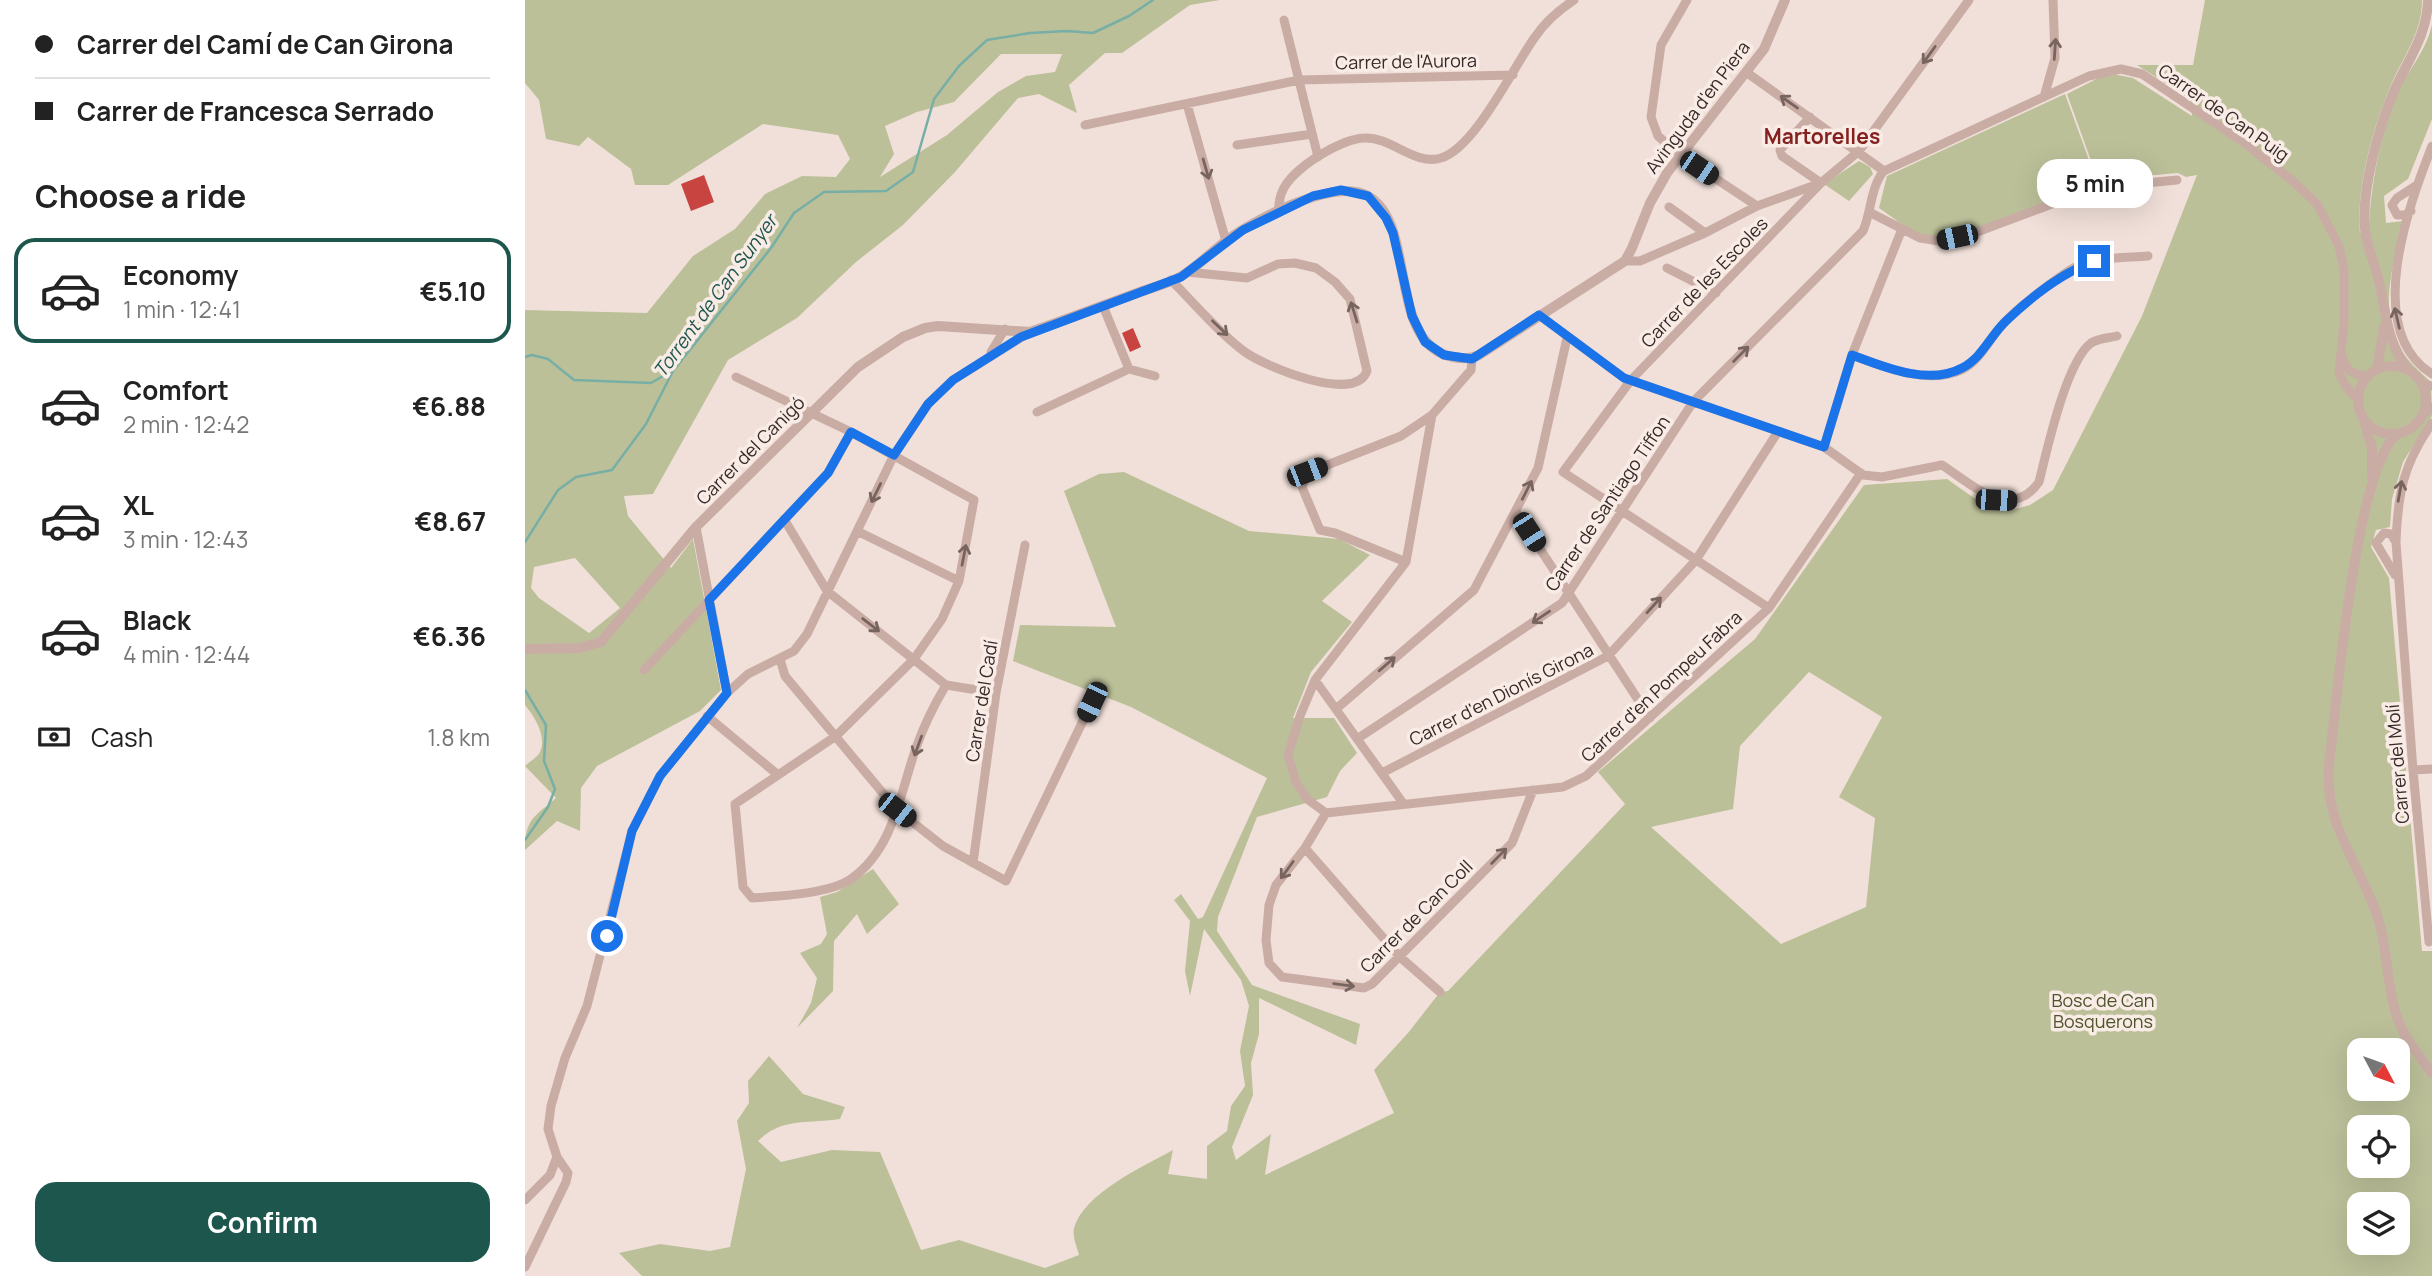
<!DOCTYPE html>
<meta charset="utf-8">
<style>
:root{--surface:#fff;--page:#f6f6f6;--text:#222;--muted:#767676;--line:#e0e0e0;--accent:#1c564d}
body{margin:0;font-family:Manrope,sans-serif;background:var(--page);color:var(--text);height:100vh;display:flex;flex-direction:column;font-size:26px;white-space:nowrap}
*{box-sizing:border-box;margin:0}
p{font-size:23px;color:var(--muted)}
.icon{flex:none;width:38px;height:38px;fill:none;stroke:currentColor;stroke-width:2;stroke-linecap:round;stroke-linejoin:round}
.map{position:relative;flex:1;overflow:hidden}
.sheet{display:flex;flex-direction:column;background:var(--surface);width:525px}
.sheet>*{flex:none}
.guide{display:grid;align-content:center;height:154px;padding:0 35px;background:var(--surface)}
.needle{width:46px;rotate:131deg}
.fabs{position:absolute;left:1822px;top:1038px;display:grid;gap:14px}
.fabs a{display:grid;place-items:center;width:63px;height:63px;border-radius:14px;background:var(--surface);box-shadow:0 7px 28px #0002;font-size:35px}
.end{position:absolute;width:32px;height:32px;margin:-16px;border:9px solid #1a73e8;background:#fff;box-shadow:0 0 0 4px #fff}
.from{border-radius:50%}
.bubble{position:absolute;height:49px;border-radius:21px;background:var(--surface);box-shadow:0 7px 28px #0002;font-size:23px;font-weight:700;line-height:49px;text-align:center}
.car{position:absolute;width:21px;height:42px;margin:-21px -10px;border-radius:9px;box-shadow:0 0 5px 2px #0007;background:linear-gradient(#222 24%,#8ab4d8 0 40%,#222 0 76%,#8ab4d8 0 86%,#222 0)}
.guide b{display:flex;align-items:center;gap:24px;height:66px;font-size:26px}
.guide b+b{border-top:2px solid var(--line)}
.guide i{width:18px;height:18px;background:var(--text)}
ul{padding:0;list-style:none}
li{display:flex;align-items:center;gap:21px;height:105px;margin:0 14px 10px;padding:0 21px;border:4px solid transparent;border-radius:21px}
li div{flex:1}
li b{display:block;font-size:26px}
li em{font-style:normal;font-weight:700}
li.current{border-color:var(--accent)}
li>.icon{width:63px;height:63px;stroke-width:1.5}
h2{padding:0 35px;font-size:32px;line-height:84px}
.pay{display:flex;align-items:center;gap:18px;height:77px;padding:0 35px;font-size:26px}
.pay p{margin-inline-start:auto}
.action{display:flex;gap:14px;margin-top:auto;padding:14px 35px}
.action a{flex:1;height:80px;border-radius:21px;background:var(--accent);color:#fff;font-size:28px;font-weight:700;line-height:80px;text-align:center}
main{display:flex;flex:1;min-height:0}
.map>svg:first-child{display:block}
.green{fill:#bcc099;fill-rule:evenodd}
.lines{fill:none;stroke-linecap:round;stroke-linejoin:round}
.stream{stroke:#77aea5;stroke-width:2.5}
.building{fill:#c74441}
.minor{stroke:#c9ada5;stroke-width:9}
.tertiary{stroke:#c9ada5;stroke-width:10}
.oneway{stroke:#78645f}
.route{stroke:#1a73e8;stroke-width:9}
.labels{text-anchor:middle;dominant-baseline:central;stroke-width:7;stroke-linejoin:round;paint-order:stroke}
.street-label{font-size:18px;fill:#352826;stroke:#f9ebe5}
.park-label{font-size:18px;fill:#4d532a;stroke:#f9ebe5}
.water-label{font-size:19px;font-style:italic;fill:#1c564d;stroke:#f9ebe5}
.quarter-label{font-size:21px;font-weight:bold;fill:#84211f;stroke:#f9ebe5}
</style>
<main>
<section class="sheet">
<div class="guide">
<b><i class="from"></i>Carrer del Camí de Can Girona</b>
<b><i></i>Carrer de Francesca Serrado</b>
</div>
<h2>Choose a ride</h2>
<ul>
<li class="current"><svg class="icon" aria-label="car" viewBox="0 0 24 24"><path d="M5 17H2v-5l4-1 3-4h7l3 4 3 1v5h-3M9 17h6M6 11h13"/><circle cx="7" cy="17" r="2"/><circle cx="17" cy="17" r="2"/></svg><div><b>Economy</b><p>1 min · 12:41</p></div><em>€5.10</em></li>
<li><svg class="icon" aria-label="car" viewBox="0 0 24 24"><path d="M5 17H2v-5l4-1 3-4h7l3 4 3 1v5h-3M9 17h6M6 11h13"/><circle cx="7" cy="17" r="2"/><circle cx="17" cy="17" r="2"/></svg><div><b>Comfort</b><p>2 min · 12:42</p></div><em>€6.88</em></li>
<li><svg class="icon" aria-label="car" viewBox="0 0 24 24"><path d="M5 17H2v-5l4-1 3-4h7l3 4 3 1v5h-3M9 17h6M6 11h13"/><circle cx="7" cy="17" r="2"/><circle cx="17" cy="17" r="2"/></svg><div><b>XL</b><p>3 min · 12:43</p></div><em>€8.67</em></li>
<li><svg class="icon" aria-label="car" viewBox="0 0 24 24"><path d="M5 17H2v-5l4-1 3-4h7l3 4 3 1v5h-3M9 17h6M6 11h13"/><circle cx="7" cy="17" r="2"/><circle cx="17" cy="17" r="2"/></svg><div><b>Black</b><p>4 min · 12:44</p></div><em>€6.36</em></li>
</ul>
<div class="pay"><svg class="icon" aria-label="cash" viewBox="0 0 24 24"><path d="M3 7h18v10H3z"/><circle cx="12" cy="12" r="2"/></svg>Cash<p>1.8 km</p></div>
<div class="action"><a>Confirm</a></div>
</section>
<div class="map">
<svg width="1907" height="1276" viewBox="0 0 1907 1276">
<rect width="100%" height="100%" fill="#f1e0d9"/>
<path class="green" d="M0 0H695L665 5 597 53H580L544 85 552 113 514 94 493 98 430 172 378 225 331 262 272 318 203 360 128 494 99 496 103 516 146 568 168 539 196 690 175 711 72 766 56 788 55 831 32 821 0 850C0 819 9 817 31 798L0 766C4 762 11 758 14 754 23 738 10 717 0 705V310L122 313 168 256 210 229 240 194 277 176 311 177 325 159 313 135 238 124 143 185H110L106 169 63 137 54 146 21 139 14 100 0 83ZM476 54H537L530 72 501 76 473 92 422 135 355 177 369 154 360 126 392 112 429 102ZM50 558 95 608 64 633 14 598 6 588 9 567Z
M1680 0H1897C1897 35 1876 59 1864 90 1847 130 1831 191 1835 233L1844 232C1845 187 1855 135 1873 93 1883 70 1901 51 1907 25V119L1883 179 1859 196 1861 223 1879 221C1869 261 1854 305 1873 345 1880 359 1895 372 1906 382L1907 416 1878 462 1867 499 1865 527 1851 530 1846 547 1864 578 1897 951H1907V1276H117L94 1253 135 1244 185 1251 205 1247 221 1169 212 1121 224 1103 223 1081 244 1056 278 1094 320 1107 315 1119C284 1124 257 1117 233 1141L256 1162 307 1150 355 1152 396 1250 434 1240 520 1268 554 1255C552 1247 547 1236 549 1228 559 1193 619 1166 648 1150L643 1174 682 1179V1146L702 1131 706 1106 720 1086 715 1051 724 1006 716 980 679 929 665 996 660 971 665 921 649 900 656 894 673 919 678 917 742 778 606 707 488 661 495 625 591 627 539 491 574 474 599 472 724 531 814 539 845 555 797 601 827 622 786 672 768 718H809L832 753 815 771 802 797 732 817 693 917 692 931 727 985 835 1024 831 1045 734 998V1034L726 1063 728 1095 707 1147 711 1160 746 1134 740 1175 869 1113 849 1070 883 1033 915 992 923 991 1100 804 1073 772 1230 639 1339 485 1422 479 1459 505 1483 511 1505 505 1528 490 1617 316 1672 175 1661 177 1653 173 1573 180 1542 94 1583 73 1608 78 1667 116 1665 99 1612 65H1668ZM1284 672 1357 717 1314 797 1350 818 1341 907 1256 944 1126 827 1208 809 1215 746ZM1834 1050H1872V1088H1834ZM1834 1127H1872V1166H1834ZM1834 1204H1872V1242H1834Z
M1540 94 1572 182C1532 197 1446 238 1406 236 1387 234 1369 218 1354 208L1362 176Z
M1334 161 1345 167 1348 174 1324 201 1299 184Z
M348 869 374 904 342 934 332 914 309 941 308 991 272 1028 286 1003 292 978 275 953 296 944 302 934 295 897 312 892Z"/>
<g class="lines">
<path class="stream" d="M0 357 7 355 23 359 49 380 126 383 147 371
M0 542 33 490 51 477 87 470 121 424 148 371 246 248 269 213 299 192 361 191 388 172 409 99 434 66 462 40 505 33 542 31 568 33 604 16 628 0
M0 690 21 725 19 761 30 789 23 807 0 840"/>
</g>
<path class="building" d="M179 175 189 202 166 211 156 184Z
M608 328 616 347 605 352 597 333Z"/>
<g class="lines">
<path class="minor" d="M1162 0 1136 45 1126 117 1133 136 1155 155 1232 206
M759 20 793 157
M1221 72 1359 171
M1519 97 1530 58 1528 0
M662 104 701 241
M560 125 774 80 988 75
M712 145 787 134
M1907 146C1884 205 1837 330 1907 374
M1359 171 1564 76 1596 69 1617 74 1718 142 1769 182 1792 204 1814 246 1819 269V323L1814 372 1820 385 1832 399
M1144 207 1180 233
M1886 211 1880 215H1872L1867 205 1872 198 1892 185
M753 213C754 206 754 198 757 192 766 169 816 138 840 138 866 137 890 166 916 158 950 148 989 66 1010 37 1020 22 1034 10 1049 0
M1346 213 1395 238 1414 241 1444 235 1570 188 1652 180
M1100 261H1115L1180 233 1232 206 1296 183 1334 151 1444 0
M1142 268 1191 293
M646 280C669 303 695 334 720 352 741 367 830 404 842 371L825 299 810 282 791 268 770 263 753 264 722 278 662 272
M578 306 604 369
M1014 315 1099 378 1299 447 1338 475 1357 477 1417 465C1446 484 1486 522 1514 482 1522 450 1541 362 1566 343 1573 338 1584 338 1592 336
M466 352 480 329
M1327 355C1359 367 1401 385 1436 370 1456 361 1464 338 1479 323 1492 308 1528 281 1545 270 1567 256 1598 258 1623 256
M1817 355C1820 369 1827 376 1843 376
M211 377 326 432 449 500 434 581 417 619 389 659 311 736 210 804 218 887 227 898C254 896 304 894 326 879 369 849 375 793 391 748 399 725 409 705 421 685
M1898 384 1907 386
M512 412 604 369 630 376
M1898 415 1907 407
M1299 447 1327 355 1377 229
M991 512 1125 718
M259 519 302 591 421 685 471 693
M171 527 202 693
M332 531 434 581
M881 562 810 533 795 530 777 487 782 473 876 436 907 415
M1870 575 1851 543 1859 533 1866 534 1871 542
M1244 608 1038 472 1106 380 1296 183 1257 156 1255 150 1285 117
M255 659 260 676 372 810 418 846 481 881 567 702
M119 670 303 473 326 432
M790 680 878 803
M811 709 949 590 1013 468 1042 338
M182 716 252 774
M832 739 1037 603 1168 402 1338 231C1346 213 1346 185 1359 171
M1888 770 1907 769
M857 773 1083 656 1171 560 1252 433
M801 813 1038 787 1061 776 1244 608 1336 473
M801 813 780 848 751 885 744 905 741 940 744 963 757 977 839 988 847 984 987 843 1008 790
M801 813 782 799 771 782 763 755 775 716 790 680 881 562 907 415 946 370 947 359
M780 848 875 957 915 992
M448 863 471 693 500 545
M1904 942 1888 770 1871 542C1873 492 1878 465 1907 423
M0 1200 25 1175 32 1157 23 1129 26 1106 40 1058 62 1006 107 831 135 776 202 693 223 674 269 651 282 634 369 455 403 404 428 380 505 332
M0 1267 41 1182 43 1173 32 1157"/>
<path class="tertiary" d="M1833 400a34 34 0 1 1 68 0a34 34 0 1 1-68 0Z
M1852 369 1859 327
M1884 370C1862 344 1862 317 1855 286 1851 266 1842 248 1840 229 1836 190 1854 125 1870 89 1884 58 1902 35 1903 0
M1840 424 1847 448V477
M1871 435C1830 473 1812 701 1804 764 1799 826 1833 860 1852 915 1863 947 1861 982 1871 1014 1878 1037 1893 1054 1907 1073
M0 649 54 648 76 642 171 527 333 367 378 337 400 328 413 326 505 332 525 325C555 314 585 303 615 292 628 287 643 284 655 277 671 268 686 252 701 241 729 220 809 177 843 196 893 224 861 344 928 357 938 359 946 359 954 355L1100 261 1107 248 1125 203 1142 173 1239 49 1260 0"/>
</g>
<defs><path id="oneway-shaft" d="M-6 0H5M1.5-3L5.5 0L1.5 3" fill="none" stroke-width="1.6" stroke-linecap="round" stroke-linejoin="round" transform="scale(1.75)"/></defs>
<g class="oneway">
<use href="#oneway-shaft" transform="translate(1530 49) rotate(-86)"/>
<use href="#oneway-shaft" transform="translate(1404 55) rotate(126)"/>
<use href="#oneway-shaft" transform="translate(1264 102) rotate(-145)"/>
<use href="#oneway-shaft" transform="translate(681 169) rotate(74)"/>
<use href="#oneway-shaft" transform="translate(829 312) rotate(-107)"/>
<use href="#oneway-shaft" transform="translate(1872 318) rotate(-103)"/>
<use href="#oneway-shaft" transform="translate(695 328) rotate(44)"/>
<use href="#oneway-shaft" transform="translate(1216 354) rotate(-45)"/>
<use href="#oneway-shaft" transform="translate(1002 490) rotate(-63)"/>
<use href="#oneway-shaft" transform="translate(1875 491) rotate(-80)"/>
<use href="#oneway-shaft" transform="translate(351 493) rotate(116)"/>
<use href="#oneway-shaft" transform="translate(439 555) rotate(-79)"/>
<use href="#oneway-shaft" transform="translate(1129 605) rotate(-48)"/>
<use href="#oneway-shaft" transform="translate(1016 617) rotate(146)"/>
<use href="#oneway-shaft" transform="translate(346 625) rotate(38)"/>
<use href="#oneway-shaft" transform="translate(862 664) rotate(-41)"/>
<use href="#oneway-shaft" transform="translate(393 746) rotate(110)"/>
<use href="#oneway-shaft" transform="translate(974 856) rotate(-45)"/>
<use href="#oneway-shaft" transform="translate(762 870) rotate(126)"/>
<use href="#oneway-shaft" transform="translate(819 985) rotate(8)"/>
</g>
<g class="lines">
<path class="route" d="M82 936 107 831 135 776 202 693 184 600 303 473 326 432 369 455 403 404 428 380 496 337 656 277 718 230 788 196 816 190 843 196 861 218 868 233 887 316 900 342 919 355 947 359 1014 315 1099 378 1299 447 1327 355C1359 367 1404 386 1437 368 1457 358 1465 336 1481 321 1506 297 1537 273 1569 261"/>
</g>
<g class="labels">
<g class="street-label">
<text transform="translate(881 61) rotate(-1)">Carrer de l'Aurora</text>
<text transform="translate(1172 107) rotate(-53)">Avinguda d'en Piera</text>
<text transform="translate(1699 112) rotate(35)">Carrer de Can Puig</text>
<text transform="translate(1179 282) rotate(-46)">Carrer de les Escoles</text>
<text transform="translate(225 450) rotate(-45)">Carrer del Canigó</text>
<text transform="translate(1082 503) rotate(-56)">Carrer de Santiago Tiffon</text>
<text transform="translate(1136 686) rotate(-43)">Carrer d'en Pompeu Fabra</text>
<text transform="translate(976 694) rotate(-27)">Carrer d'en Dionís Girona</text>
<text transform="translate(456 701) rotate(-81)">Carrer del Cadí</text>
<text transform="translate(1872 764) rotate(-95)">Carrer del Molí</text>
<text transform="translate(891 916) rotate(-45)">Carrer de Can Coll</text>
</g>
<g class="park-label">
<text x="1578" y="1000">Bosc de Can<tspan x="1578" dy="21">Bosquerons</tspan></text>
</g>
<g class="water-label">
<text transform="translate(190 296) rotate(-54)">Torrent de Can Sunyer</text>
</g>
<g class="quarter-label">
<text x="1297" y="136">Martorelles</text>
</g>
</g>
</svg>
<div class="fabs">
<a><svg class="needle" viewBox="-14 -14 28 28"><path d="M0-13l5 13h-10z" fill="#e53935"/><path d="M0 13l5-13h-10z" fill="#767676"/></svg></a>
<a><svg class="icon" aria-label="locate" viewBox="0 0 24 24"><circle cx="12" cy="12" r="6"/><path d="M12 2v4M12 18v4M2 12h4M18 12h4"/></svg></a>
<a><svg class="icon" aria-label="layers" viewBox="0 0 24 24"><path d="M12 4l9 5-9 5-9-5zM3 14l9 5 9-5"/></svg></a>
</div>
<i class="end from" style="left:82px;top:936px"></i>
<i class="end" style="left:1569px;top:261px"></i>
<div class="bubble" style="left:1512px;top:159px;width:116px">5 min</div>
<i class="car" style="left:1174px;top:168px;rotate:124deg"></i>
<i class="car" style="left:1432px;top:237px;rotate:258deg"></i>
<i class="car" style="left:782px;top:472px;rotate:69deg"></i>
<i class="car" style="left:1471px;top:500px;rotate:92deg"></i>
<i class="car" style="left:1004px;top:532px;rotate:147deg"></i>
<i class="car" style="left:567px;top:702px;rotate:205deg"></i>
<i class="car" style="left:372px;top:810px;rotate:128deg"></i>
</div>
</main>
